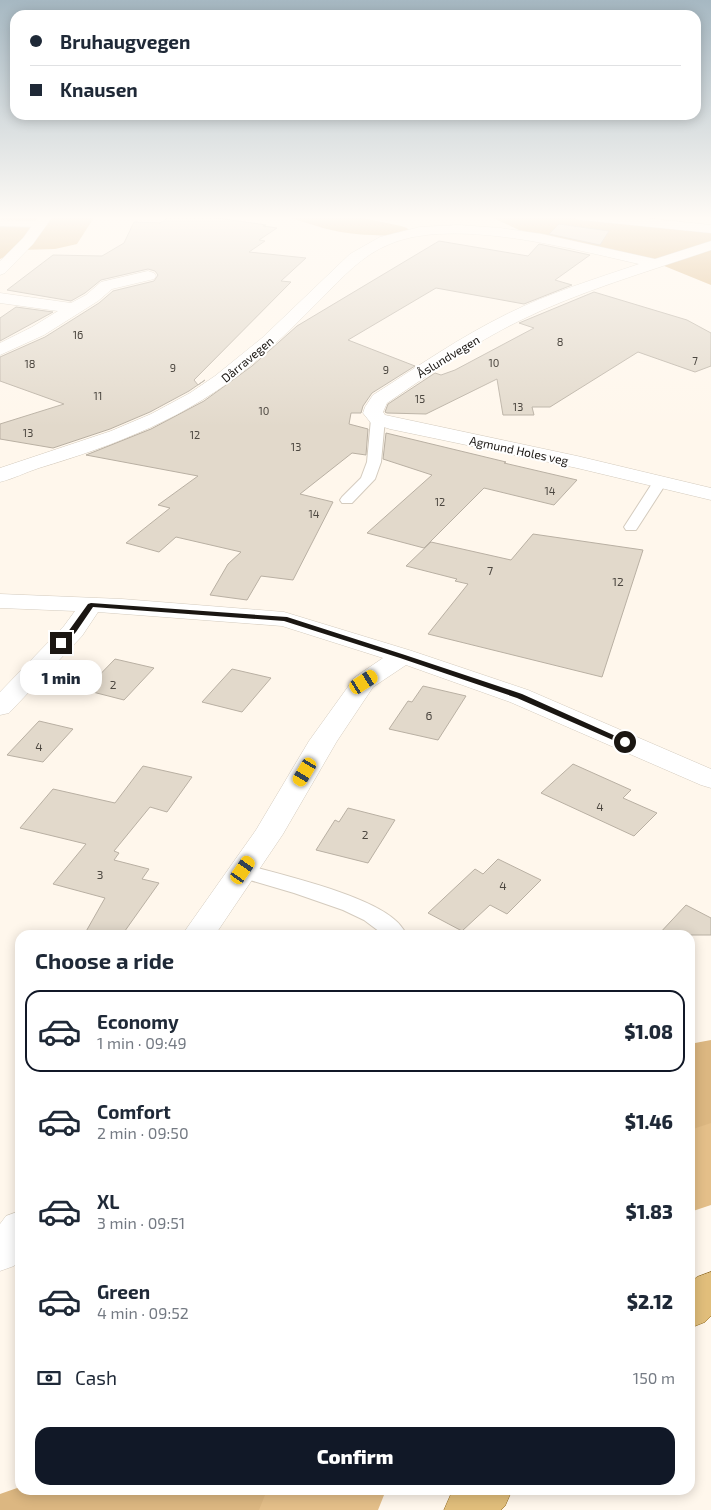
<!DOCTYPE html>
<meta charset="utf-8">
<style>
:root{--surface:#fff;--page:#f6f6f7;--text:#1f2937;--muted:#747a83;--line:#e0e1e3;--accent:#111827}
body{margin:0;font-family:"Exo 2",sans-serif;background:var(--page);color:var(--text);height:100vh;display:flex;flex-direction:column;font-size:19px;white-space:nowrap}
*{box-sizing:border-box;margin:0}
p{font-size:16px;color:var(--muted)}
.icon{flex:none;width:28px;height:28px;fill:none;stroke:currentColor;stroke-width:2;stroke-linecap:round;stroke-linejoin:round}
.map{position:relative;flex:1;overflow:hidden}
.side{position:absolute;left:15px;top:930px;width:680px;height:565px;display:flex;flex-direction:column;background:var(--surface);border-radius:15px;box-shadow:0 2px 12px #0003}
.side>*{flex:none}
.top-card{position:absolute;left:10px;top:10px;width:691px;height:110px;border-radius:15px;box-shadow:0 2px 12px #0003;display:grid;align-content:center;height:110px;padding:0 20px;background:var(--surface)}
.end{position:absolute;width:22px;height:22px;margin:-11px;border:6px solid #1a1612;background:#fff;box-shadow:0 0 0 2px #fff}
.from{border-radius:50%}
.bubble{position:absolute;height:35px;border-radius:15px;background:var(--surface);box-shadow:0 2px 12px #0003;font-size:16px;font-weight:800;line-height:35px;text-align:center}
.car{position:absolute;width:15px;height:30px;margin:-15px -8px;border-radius:6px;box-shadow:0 0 4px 1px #0007;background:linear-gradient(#f5c518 24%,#345 0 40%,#f5c518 0 76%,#345 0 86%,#f5c518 0)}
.top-card b{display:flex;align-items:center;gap:18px;height:48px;font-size:19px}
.top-card b+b{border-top:1px solid var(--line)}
.top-card i{width:12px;height:12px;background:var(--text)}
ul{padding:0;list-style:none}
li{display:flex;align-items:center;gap:15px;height:82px;margin:0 10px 8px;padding:0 10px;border:2px solid transparent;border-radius:15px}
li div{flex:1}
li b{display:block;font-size:19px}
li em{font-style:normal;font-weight:800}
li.current{border-color:var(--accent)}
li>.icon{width:45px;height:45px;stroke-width:1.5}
h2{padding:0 20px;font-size:22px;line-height:60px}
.pay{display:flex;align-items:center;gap:12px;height:55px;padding:0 20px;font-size:19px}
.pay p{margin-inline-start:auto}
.button{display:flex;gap:10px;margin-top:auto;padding:10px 20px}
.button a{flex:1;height:58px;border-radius:15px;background:var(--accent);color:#fff;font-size:20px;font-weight:800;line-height:58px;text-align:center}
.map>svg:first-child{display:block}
.forest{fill:#dcb781}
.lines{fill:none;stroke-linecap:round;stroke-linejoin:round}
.river{fill:#e4bf89;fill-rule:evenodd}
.building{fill:#e2d9cb;stroke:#b9b0a3}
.lane-casing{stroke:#d4cbbe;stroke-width:2}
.street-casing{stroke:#d4cbbe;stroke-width:1}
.primary-casing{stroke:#8e671d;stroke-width:1}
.lane{fill:#fff;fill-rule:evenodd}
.street{fill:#fff;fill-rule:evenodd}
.primary{fill:#e1be7b;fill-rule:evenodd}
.route{fill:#1a1612}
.labels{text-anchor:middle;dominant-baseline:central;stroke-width:4;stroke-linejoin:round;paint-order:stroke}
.far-number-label{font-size:11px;fill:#4c4740}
.far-street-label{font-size:12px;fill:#1a1612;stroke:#fff}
.number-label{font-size:12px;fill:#4c4740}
</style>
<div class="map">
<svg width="711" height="1510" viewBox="0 0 711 1510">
<rect width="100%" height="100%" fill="#fff7ec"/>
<path class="forest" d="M3 216H95L77 244 55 249 20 250 0 259V219Z
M282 216H353L401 226 407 228 413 235C384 236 352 236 323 228 309 224 296 219 282 216Z
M489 216H637L711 225V285L652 261 519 230Z
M711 1040V1128L690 1143V1046L695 1043Z
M20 1487V1490H375L373 1510H0V1494Z"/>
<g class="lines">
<path class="river" d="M711 1123V1205L690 1212V1130Z
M267 1490H386L378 1510H259Z"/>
</g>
<path class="building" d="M171 216H204L266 225 263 226 277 228 259 240 265 241 249 252 306 258 281 281 291 282 194 380 198 385 205 380 189 391 150 412 110 429 53 448 0 439V424L64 404 0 381V357L45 337 99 303 113 291 154 281 158 275 155 271 148 269 101 280 85 293 71 301 7 290 53 255 102 256 124 243 134 222 160 223Z
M559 224 609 231 600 245 549 234Z
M439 241 528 256 539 244 590 255 555 280 572 285 524 304 436 288 348 340 415 366 372 393 363 406 361 413H351L349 424 368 429 366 455 352 453 300 494 333 502 293 580 261 576 247 600 210 595 228 564 241 552 176 537 159 552 126 543 170 508 158 505 198 476 86 455 151 429 204 401 252 366 297 326Z
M594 292 687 320 711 333V366L695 372 638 352 550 407H532L534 415H503L497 379 426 414 387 413 385 412 388 404 435 373 441 375 455 370 534 328 519 323Z
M16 307 53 312 0 341V318Z
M386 433 506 462 504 463 577 480 554 505 484 488 424 548 367 533 432 475 383 459Z
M533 534 643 550 602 677 428 634 468 584 455 581 457 579 406 566 431 542 511 560Z
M115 659 154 668 124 700 85 690Z
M232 669 271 678 242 712 202 702Z
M423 686 466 696 438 740 389 729 408 701 412 702Z
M39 721 73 729 43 762 7 755Z
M573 764 631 790 623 798 657 813 634 836 541 793Z
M143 766 192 777 167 812 150 807 114 851 119 853 114 860 149 869 142 879 159 883 122 935H84L105 898 53 884 86 844 20 828 53 789 115 803Z
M348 808 395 820 368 863 316 850 335 820 339 822Z
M498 859 541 880 507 914 490 905 462 931 428 913 475 869 483 874Z
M686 905 711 918V935H658Z"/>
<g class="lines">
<g class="lane-casing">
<path id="lane" d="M0 220 40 221 45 224 40 227 0 226Z
M378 415 385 419 381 462 375 479 352 503H342L340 500 342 497 361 478 367 462 371 419Z
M660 478 665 479 667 482 638 527 636 530H626L624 527 653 482 655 479Z
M243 864C282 875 366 894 395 920 400 924 404 930 407 935H384L364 920 343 910 294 893 236 876 233 871 236 866Z"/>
</g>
<g class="street-casing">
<path id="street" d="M39 216H53L33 244 5 273 0 275V261L23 238Z
M575 216H624L711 225V233L582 220 577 219Z
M459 225 500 228 542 234 655 259 711 241V250C647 272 580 291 519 321 472 344 430 374 387 403L383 412 385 415 577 456 711 488V500L577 468 390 429 371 423 363 413 365 407 373 395C417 367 460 337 507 314 549 293 595 279 639 264 572 249 454 217 390 244 362 255 343 277 322 298 299 321 276 344 251 365 189 417 116 445 39 468 26 472 13 479 0 482V468L111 431 151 414 190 393 215 376 262 338 350 254 380 237 420 227Z
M148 271 154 273 156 276 154 279 112 289 98 301 44 335 0 355V343L32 327 58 311 0 303V293L71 303 86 295 101 282Z
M0 594 122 599 284 612 412 651 528 690 711 769V788L701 785 510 702 406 665 373 687 337 741 283 834 215 935H182L256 830 309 741 355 677 383 658 282 626 98 612 82 636 9 713 0 715V692L64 626 75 611 0 608Z
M20 1211V1258L14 1266 0 1271V1224L6 1216Z"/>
</g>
<g class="primary-casing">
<path id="primary" d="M711 1272V1316L705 1322 690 1328V1283L697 1277Z
M455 1490H512L505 1506 501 1510H444L451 1494Z"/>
</g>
<use href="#lane" class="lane"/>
<use href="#street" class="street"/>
<use href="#primary" class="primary"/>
</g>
<linearGradient id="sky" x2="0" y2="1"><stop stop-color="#a6b8c2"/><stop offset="0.51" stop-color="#fffbf6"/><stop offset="1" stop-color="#fffbf6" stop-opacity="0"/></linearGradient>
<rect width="711" height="427" fill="url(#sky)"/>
<path class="route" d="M91 603 287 617 405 655 522 694 629 742 622 744 517 698 400 658 284 621 93 607 76 632 64 645H59V642L70 629 88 604Z"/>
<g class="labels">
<g class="far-number-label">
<text x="78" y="334">16</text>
<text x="560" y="341">8</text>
<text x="695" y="360">7</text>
<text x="494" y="362">10</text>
<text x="30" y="363">18</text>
<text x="173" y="367">9</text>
<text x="386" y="369">9</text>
<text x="98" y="395">11</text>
<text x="420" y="398">15</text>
<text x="518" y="406">13</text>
<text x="264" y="410">10</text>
<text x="28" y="432">13</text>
<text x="195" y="434">12</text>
<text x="296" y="446">13</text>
<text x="550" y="490">14</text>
<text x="440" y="501">12</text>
<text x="314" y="513">14</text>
</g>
<g class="far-street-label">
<text transform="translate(448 356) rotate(-31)">Åslundvegen</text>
<text transform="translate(247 359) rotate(-40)">Dårravegen</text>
<text transform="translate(519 450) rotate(12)">Agmund Holes veg</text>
</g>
<g class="number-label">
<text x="490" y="570">7</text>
<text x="618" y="581">12</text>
<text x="113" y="684">2</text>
<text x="429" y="715">6</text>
<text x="39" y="746">4</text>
<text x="600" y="806">4</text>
<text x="365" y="834">2</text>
<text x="100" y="874">3</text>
<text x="503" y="885">4</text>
</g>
</g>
</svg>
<i class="end from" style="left:625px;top:742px"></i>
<i class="end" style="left:61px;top:643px"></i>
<div class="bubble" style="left:20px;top:660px;width:82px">1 min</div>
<i class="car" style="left:364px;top:682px;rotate:57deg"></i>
<i class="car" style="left:305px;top:772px;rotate:211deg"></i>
<i class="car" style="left:243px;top:870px;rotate:35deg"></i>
<div class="top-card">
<b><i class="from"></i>Bruhaugvegen</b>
<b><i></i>Knausen</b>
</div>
<section class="side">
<h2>Choose a ride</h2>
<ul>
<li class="current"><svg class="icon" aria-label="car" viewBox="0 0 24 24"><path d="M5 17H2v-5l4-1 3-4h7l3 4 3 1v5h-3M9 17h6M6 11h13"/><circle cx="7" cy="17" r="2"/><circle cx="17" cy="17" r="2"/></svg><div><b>Economy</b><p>1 min · 09:49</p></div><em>$1.08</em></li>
<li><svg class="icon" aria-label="car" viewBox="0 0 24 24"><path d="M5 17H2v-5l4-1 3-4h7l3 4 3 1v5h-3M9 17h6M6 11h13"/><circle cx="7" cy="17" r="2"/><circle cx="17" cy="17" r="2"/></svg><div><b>Comfort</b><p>2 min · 09:50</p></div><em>$1.46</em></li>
<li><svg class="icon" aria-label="car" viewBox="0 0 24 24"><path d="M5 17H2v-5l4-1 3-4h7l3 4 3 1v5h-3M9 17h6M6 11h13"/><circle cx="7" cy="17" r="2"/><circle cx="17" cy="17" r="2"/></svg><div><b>XL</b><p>3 min · 09:51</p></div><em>$1.83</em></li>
<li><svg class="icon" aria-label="car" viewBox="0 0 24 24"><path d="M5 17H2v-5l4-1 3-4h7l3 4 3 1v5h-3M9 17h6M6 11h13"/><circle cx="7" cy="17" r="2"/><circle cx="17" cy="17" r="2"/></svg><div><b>Green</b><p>4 min · 09:52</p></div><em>$2.12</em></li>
</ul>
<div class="pay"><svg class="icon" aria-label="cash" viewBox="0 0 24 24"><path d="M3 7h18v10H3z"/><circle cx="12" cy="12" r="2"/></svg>Cash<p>150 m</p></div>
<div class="button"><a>Confirm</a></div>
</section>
</div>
